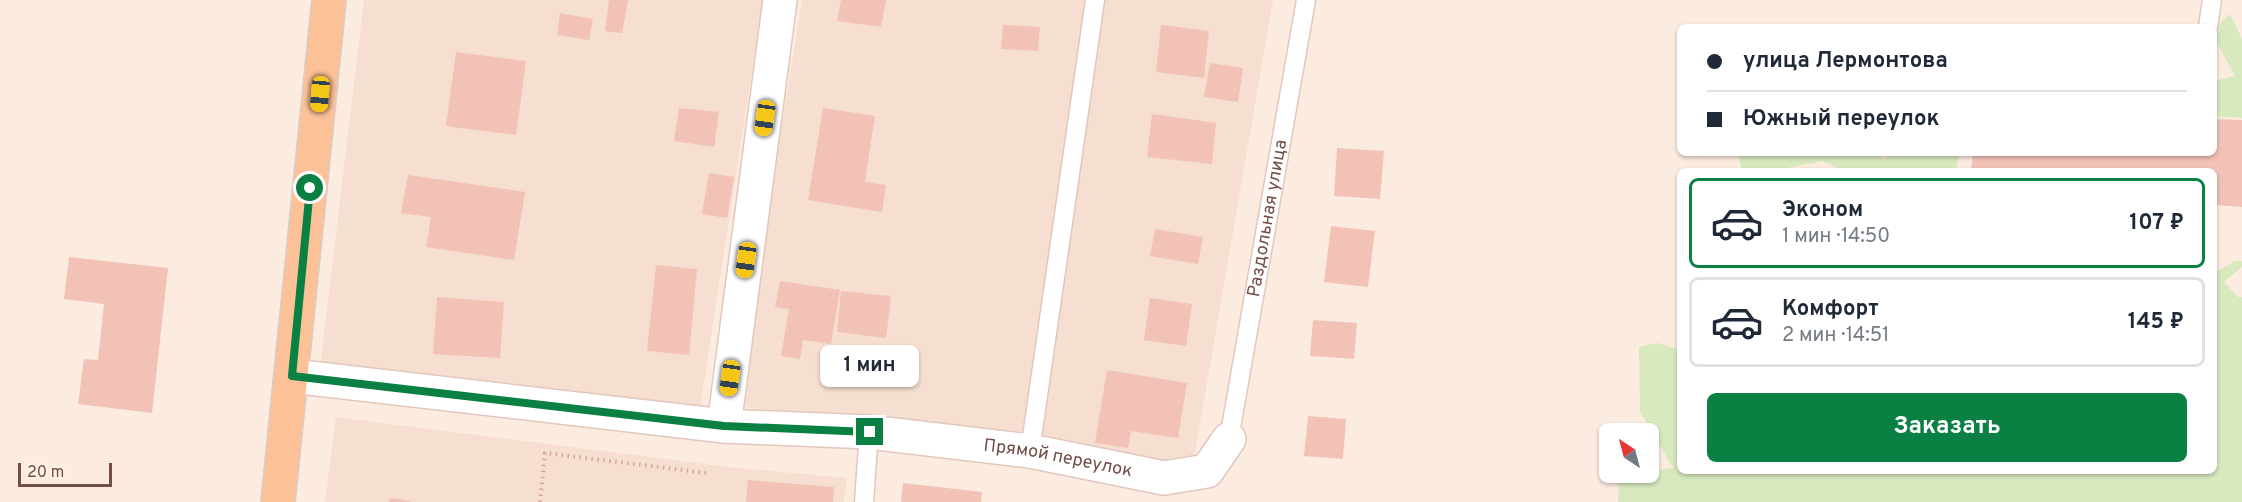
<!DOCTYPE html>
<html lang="ru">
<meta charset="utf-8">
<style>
:root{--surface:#fff;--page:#f2f2f3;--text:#1f2937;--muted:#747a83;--line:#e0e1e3;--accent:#0b8043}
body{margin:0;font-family:Overpass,sans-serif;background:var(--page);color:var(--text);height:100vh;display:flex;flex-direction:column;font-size:22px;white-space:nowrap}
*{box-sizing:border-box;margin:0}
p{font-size:20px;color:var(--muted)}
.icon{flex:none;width:33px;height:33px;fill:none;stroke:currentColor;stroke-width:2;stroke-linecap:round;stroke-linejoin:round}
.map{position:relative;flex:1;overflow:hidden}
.drawer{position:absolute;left:1677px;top:168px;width:540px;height:306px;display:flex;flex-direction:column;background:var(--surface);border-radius:9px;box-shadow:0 2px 4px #0004}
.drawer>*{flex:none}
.top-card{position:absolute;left:1677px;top:24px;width:540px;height:132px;border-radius:9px;box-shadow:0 2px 4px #0004;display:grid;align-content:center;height:132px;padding:0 30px;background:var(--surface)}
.needle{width:39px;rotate:324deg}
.fabs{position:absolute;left:1599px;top:423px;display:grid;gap:12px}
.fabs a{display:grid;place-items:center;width:60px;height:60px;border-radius:9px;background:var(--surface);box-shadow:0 2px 4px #0004;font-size:30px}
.scale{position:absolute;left:18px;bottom:15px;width:94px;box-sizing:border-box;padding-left:6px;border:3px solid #724e47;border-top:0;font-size:16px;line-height:21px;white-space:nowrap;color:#724e47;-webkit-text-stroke:4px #fff0e5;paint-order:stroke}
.end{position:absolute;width:27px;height:27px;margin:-14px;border:8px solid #0b8043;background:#fff;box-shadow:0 0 0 3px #fff}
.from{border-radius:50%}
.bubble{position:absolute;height:42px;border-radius:9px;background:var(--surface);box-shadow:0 2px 4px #0004;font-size:20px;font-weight:700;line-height:42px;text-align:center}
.car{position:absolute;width:18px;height:36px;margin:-18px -9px;border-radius:8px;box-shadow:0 0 4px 2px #0007;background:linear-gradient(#f5c518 24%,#345 0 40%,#f5c518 0 76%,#345 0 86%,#f5c518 0)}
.top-card b{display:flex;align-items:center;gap:21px;height:57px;font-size:22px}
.top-card b+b{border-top:2px solid var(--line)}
.top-card i{width:15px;height:15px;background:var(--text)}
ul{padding:10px 0 0;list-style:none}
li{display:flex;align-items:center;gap:18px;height:90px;margin:0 12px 9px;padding:0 18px;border:3px solid var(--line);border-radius:9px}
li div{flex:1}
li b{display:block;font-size:22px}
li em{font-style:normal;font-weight:700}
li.selected{border-color:var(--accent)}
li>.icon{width:54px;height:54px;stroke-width:1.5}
.cta{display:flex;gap:12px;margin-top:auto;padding:12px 30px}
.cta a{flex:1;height:69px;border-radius:9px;background:var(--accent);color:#fff;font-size:24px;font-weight:700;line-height:69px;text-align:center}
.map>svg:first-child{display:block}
.residential{fill:#f6ded0}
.green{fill:#d8e9be}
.building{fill:#f2c2b6}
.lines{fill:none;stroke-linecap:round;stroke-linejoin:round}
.service-casing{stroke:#e2c7be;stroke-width:21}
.minor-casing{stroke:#e2c7be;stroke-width:36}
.primary-casing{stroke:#d8cdcb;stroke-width:36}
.path{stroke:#d6a59a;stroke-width:4;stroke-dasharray:1.5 4.5;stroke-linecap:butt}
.service{stroke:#fff;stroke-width:18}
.minor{stroke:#fff;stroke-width:33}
.primary{stroke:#fcc196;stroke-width:33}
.route{stroke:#0b8043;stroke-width:8}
.labels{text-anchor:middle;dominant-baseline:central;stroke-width:4.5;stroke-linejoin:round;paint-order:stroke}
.street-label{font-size:18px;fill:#724e47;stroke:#fff0e5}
</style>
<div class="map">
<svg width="2242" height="502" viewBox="0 0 2242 502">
<rect width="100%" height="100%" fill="#fcebdf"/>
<path class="residential" d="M364 0H763L700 408 320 368Z
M802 0H1273L1193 464 737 406Z
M336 417 736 468 847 478 844 502H325Z"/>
<path class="green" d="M2230 14 2242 39V118L2214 116V81L2235 76 2214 38V29Z
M1738 153H1877L1885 160 1890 153H1959L1957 166 1953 171H1844L1823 161 1786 168 1782 171H1742Z
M2235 261H2242V267L2224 282 2238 297H2242V502H1618L1620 473 1648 472 1649 471 1673 468 1640 411 1639 347 1657 343 1680 350V471H2214V273Z"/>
<path class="building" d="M609 0H628L622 33 605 31Z
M841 0H886L881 27 837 21Z
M560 13 593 19 589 40 557 35Z
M1003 25 1040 27 1038 51 1001 49Z
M1161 25 1209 31 1204 78 1156 72Z
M456 52 526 61 516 135 446 126Z
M1210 63 1243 68 1238 102 1204 97Z
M679 108 719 112 714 147 674 141Z
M823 108 875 116 865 182 886 185 882 212 808 200Z
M1152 114 1216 123 1212 164 1147 157Z
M2214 119 2242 120V207L2214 205V171H1971L1973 153H2214Z
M1337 148 1384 151 1380 199 1334 196Z
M709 173 734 177 727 218 702 214Z
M408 175 525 192 514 260 426 247 431 217 401 213Z
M1331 226 1375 231 1368 287 1324 282Z
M1155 229 1203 237 1198 264 1150 256Z
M69 257 168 268 152 413 78 404 84 359 98 360 104 304 64 299Z
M656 265 697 269 689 355 647 351Z
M780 281 840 290 831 344 803 340 800 359 781 356 789 309 775 307Z
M841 291 891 296 886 338 837 332Z
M437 297 504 302 500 358 433 354Z
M1150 298 1192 304 1186 346 1144 340Z
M1313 320 1357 323 1354 359 1310 356Z
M1107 370 1187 383 1178 438 1131 431 1128 448 1095 443Z
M1308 416 1346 419 1343 459 1304 456Z
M748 480 834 487 833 502H746Z
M903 483 982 492 981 502H901Z
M390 498 411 501V502H389Z"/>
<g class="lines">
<g class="service-casing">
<g id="service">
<path d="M2208 27 2212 0"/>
<path id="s1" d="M1229 439 1306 0"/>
<path d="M1030 451 1095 0"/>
<path d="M864 502 869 432"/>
</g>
</g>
<g class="minor-casing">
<g id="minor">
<path id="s2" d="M292 376 724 426 869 432 1030 451 1164 478 1207 471 1229 439"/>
<path d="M724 426 780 0"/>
</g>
</g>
<g class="primary-casing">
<path id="primary" d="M278 502 329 0"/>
</g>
<path class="path" d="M540 502 545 453 707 473"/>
<use href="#service" class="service"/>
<use href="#minor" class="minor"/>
<use href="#primary" class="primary"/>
</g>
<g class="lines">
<path class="route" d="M310 188 292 376 724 426 870 432"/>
</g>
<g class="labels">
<g class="street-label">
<text stroke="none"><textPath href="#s1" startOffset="224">Раздольная улица</textPath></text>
<text stroke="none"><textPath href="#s2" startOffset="771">Прямой переулок</textPath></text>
</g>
</g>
</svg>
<div class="fabs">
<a><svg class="needle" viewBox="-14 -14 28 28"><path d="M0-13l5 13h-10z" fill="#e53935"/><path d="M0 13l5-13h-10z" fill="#747a83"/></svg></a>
</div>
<div class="scale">20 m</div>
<i class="end from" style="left:310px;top:188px"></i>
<i class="end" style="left:870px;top:432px"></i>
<div class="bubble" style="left:820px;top:345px;width:99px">1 мин</div>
<i class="car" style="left:320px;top:94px;rotate:185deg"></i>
<i class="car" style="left:765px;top:118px;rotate:188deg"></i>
<i class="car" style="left:746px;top:260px;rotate:188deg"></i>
<i class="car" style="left:730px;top:378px;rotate:188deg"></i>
<div class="top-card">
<b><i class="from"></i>улица Лермонтова</b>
<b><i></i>Южный переулок</b>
</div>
<section class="drawer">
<ul>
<li class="selected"><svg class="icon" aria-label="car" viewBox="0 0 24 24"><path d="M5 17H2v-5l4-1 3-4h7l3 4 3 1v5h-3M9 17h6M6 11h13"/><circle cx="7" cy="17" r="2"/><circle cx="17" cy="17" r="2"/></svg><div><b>Эконом</b><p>1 мин · 14:50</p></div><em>107 ₽</em></li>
<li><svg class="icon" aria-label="car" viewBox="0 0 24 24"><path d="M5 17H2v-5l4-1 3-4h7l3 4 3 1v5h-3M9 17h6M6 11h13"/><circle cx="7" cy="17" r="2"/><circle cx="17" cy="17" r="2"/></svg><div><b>Комфорт</b><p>2 мин · 14:51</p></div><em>145 ₽</em></li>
</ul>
<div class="cta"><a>Заказать</a></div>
</section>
</div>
